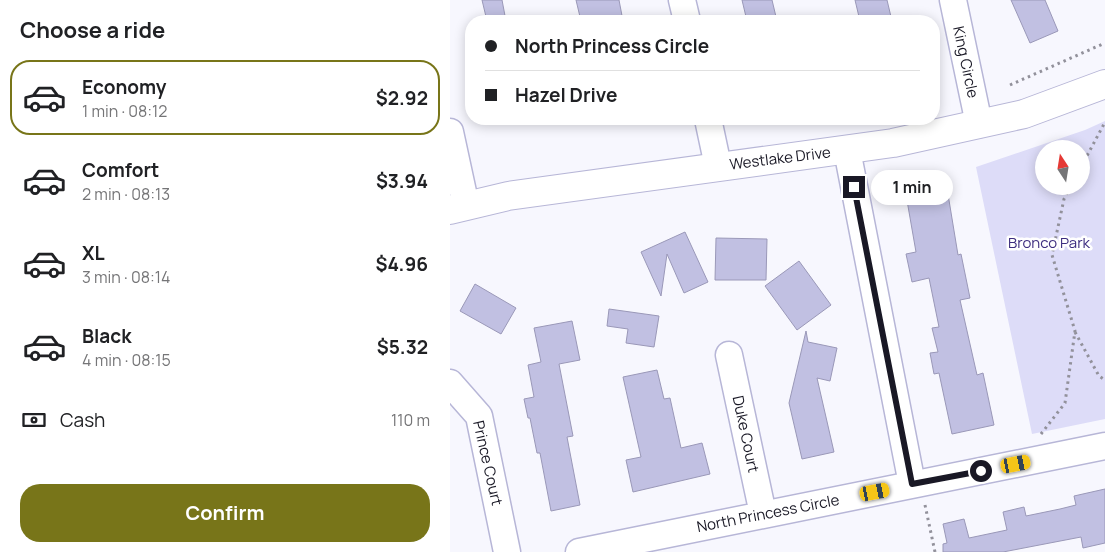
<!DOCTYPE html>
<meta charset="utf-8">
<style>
:root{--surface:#fff;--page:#f2f2f2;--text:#202124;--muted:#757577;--line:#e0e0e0;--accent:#787519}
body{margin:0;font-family:Manrope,sans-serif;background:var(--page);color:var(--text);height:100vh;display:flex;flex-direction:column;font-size:19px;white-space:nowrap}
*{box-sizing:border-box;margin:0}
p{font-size:16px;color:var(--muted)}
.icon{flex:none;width:28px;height:28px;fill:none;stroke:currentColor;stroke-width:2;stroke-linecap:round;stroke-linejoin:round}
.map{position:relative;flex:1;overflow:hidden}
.details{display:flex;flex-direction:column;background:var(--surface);width:450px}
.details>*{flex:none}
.guide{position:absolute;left:15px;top:15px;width:475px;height:110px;border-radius:20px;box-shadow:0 2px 12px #0003;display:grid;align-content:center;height:110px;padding:0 20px;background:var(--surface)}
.needle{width:32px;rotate:348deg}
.fabs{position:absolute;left:585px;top:140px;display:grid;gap:10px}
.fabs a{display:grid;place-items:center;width:55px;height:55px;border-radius:50%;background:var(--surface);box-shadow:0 2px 12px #0003;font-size:25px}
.end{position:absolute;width:22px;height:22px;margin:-11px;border:6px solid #191825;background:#fff;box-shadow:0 0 0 2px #fff}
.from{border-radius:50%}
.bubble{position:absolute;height:35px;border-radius:18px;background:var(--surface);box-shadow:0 2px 12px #0003;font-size:16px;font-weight:700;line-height:35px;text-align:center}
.car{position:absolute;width:15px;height:30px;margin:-15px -8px;border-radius:6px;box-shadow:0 0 4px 1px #0007;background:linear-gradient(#f5c518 24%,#345 0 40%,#f5c518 0 76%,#345 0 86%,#f5c518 0)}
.guide b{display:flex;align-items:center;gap:18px;height:48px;font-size:19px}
.guide b+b{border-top:1px solid var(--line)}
.guide i{width:12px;height:12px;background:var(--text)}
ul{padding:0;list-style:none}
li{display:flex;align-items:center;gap:15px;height:75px;margin:0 10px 8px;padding:0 10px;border:2px solid transparent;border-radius:20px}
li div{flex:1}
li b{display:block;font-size:19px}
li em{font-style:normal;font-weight:700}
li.on{border-color:var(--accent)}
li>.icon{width:45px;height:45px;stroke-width:1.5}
h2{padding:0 20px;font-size:22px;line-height:60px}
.pay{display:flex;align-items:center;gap:12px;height:55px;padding:0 20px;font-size:19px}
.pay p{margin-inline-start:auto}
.button{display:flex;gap:10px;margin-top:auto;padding:10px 20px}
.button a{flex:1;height:58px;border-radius:20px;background:var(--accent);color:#fff;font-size:20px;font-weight:700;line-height:58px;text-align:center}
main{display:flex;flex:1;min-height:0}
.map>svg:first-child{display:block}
.green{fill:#dddcf8;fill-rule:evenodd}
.building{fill:#c1c0e2;stroke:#9a98b8}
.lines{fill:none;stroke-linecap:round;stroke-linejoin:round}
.street-casing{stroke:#b7b6d7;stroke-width:29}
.secondary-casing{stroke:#b7b6d7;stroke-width:30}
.path{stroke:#92919b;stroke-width:3;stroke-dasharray:2.5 4;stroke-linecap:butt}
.street{stroke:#fff;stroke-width:26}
.secondary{stroke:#fff;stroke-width:28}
.route{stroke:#191825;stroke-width:6}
.labels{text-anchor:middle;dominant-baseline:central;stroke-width:5;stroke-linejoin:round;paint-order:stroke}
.street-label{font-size:15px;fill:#191825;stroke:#fff}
.park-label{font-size:15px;fill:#3d2d7f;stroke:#fff}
</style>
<main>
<section class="details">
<h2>Choose a ride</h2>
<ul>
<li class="on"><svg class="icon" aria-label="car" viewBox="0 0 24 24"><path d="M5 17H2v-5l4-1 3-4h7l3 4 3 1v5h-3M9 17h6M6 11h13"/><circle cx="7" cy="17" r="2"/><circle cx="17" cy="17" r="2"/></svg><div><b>Economy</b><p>1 min · 08:12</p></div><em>$2.92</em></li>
<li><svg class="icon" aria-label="car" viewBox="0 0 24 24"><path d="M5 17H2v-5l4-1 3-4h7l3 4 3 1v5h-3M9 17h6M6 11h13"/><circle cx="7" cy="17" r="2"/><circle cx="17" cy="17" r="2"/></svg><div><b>Comfort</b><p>2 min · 08:13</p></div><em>$3.94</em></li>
<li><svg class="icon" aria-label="car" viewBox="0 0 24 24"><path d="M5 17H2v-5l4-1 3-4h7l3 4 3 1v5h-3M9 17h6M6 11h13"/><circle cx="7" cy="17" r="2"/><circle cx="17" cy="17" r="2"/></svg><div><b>XL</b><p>3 min · 08:14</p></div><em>$4.96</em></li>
<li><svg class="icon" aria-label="car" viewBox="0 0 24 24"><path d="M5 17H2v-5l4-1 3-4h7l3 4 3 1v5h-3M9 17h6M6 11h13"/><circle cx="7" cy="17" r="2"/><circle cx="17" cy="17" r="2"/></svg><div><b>Black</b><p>4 min · 08:15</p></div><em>$5.32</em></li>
</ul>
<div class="pay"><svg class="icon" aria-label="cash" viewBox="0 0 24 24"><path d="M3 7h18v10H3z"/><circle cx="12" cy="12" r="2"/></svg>Cash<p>110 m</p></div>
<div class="button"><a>Confirm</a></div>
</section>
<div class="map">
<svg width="655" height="552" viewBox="0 0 655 552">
<rect width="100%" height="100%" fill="#f7f7fe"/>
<path class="green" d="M655 121V419L582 434 526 167 635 130ZM594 149H631V186H594Z"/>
<path class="building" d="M32 0H52L56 21H37Z
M126 0H169L173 21H131Z
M292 0H322L327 21H297Z
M405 0H437L442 21H410Z
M561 0H595L608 31 580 43Z
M496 182 508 255 511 254 520 298 510 300 527 375 533 373 544 425 502 434 489 373 484 374 480 353 488 352 482 328 489 327 479 278 462 282 456 254 466 252 455 189Z
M235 232 258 282 234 293 217 254 211 296 191 252Z
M266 238 317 239 316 280H265Z
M349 261 381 305 347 330 315 286Z
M25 284 66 308 51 334 10 311Z
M159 309 209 316 204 347 176 343 178 329 157 326Z
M122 321 130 360 109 364 123 436 117 437 130 505 101 511 90 453H87L80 418H78L74 399 84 397 78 365 91 362 84 328Z
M356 331 358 342 387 348 380 381 367 378 384 452 352 459 339 403Z
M207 370 214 399 220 398 231 448 252 443 260 474 183 492 176 460 191 457 173 377Z
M655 489V543L633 548 631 537 553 552H493V544L497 543 493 524 514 519 519 538 557 530 553 512 574 507 576 516 610 509 626 505 624 496Z"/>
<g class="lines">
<g class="street-casing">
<path id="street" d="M232 0 237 21
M503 0 529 124
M258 119 268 166
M0 132 16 206
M397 150 462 484
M279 355 313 514
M0 383 29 416 57 552
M129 552 655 446"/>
</g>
<g class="secondary-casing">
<path id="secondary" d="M0 210 58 196 443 143 574 114 655 84"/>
</g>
<path class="path" d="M560 85 655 43
M631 167 654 124
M625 332 649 376 655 380
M591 434 615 403 625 331 602 255 614 199 621 186
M475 505 485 552"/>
<use href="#street" class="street"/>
<use href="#secondary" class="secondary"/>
</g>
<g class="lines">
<path class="route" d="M404 187 462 484 531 471"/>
</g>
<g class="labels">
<g class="street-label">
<text transform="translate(516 62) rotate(78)">King Circle</text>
<text transform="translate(330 158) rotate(-7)">Westlake Drive</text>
<text transform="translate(296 434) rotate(78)">Duke Court</text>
<text transform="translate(38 463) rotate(77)">Prince Court</text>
<text transform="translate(318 513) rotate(-11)">North Princess Circle</text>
</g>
<g class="park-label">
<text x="599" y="242">Bronco Park</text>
</g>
</g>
</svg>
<div class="fabs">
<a><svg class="needle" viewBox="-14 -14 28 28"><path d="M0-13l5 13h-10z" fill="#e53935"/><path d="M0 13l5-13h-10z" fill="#757577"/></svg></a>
</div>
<i class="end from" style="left:531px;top:471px"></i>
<i class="end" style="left:404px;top:187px"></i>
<div class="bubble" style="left:421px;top:170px;width:82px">1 min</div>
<i class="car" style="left:566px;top:464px;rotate:79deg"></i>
<i class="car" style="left:425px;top:492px;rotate:79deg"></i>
<div class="guide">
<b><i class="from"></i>North Princess Circle</b>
<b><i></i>Hazel Drive</b>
</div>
</div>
</main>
